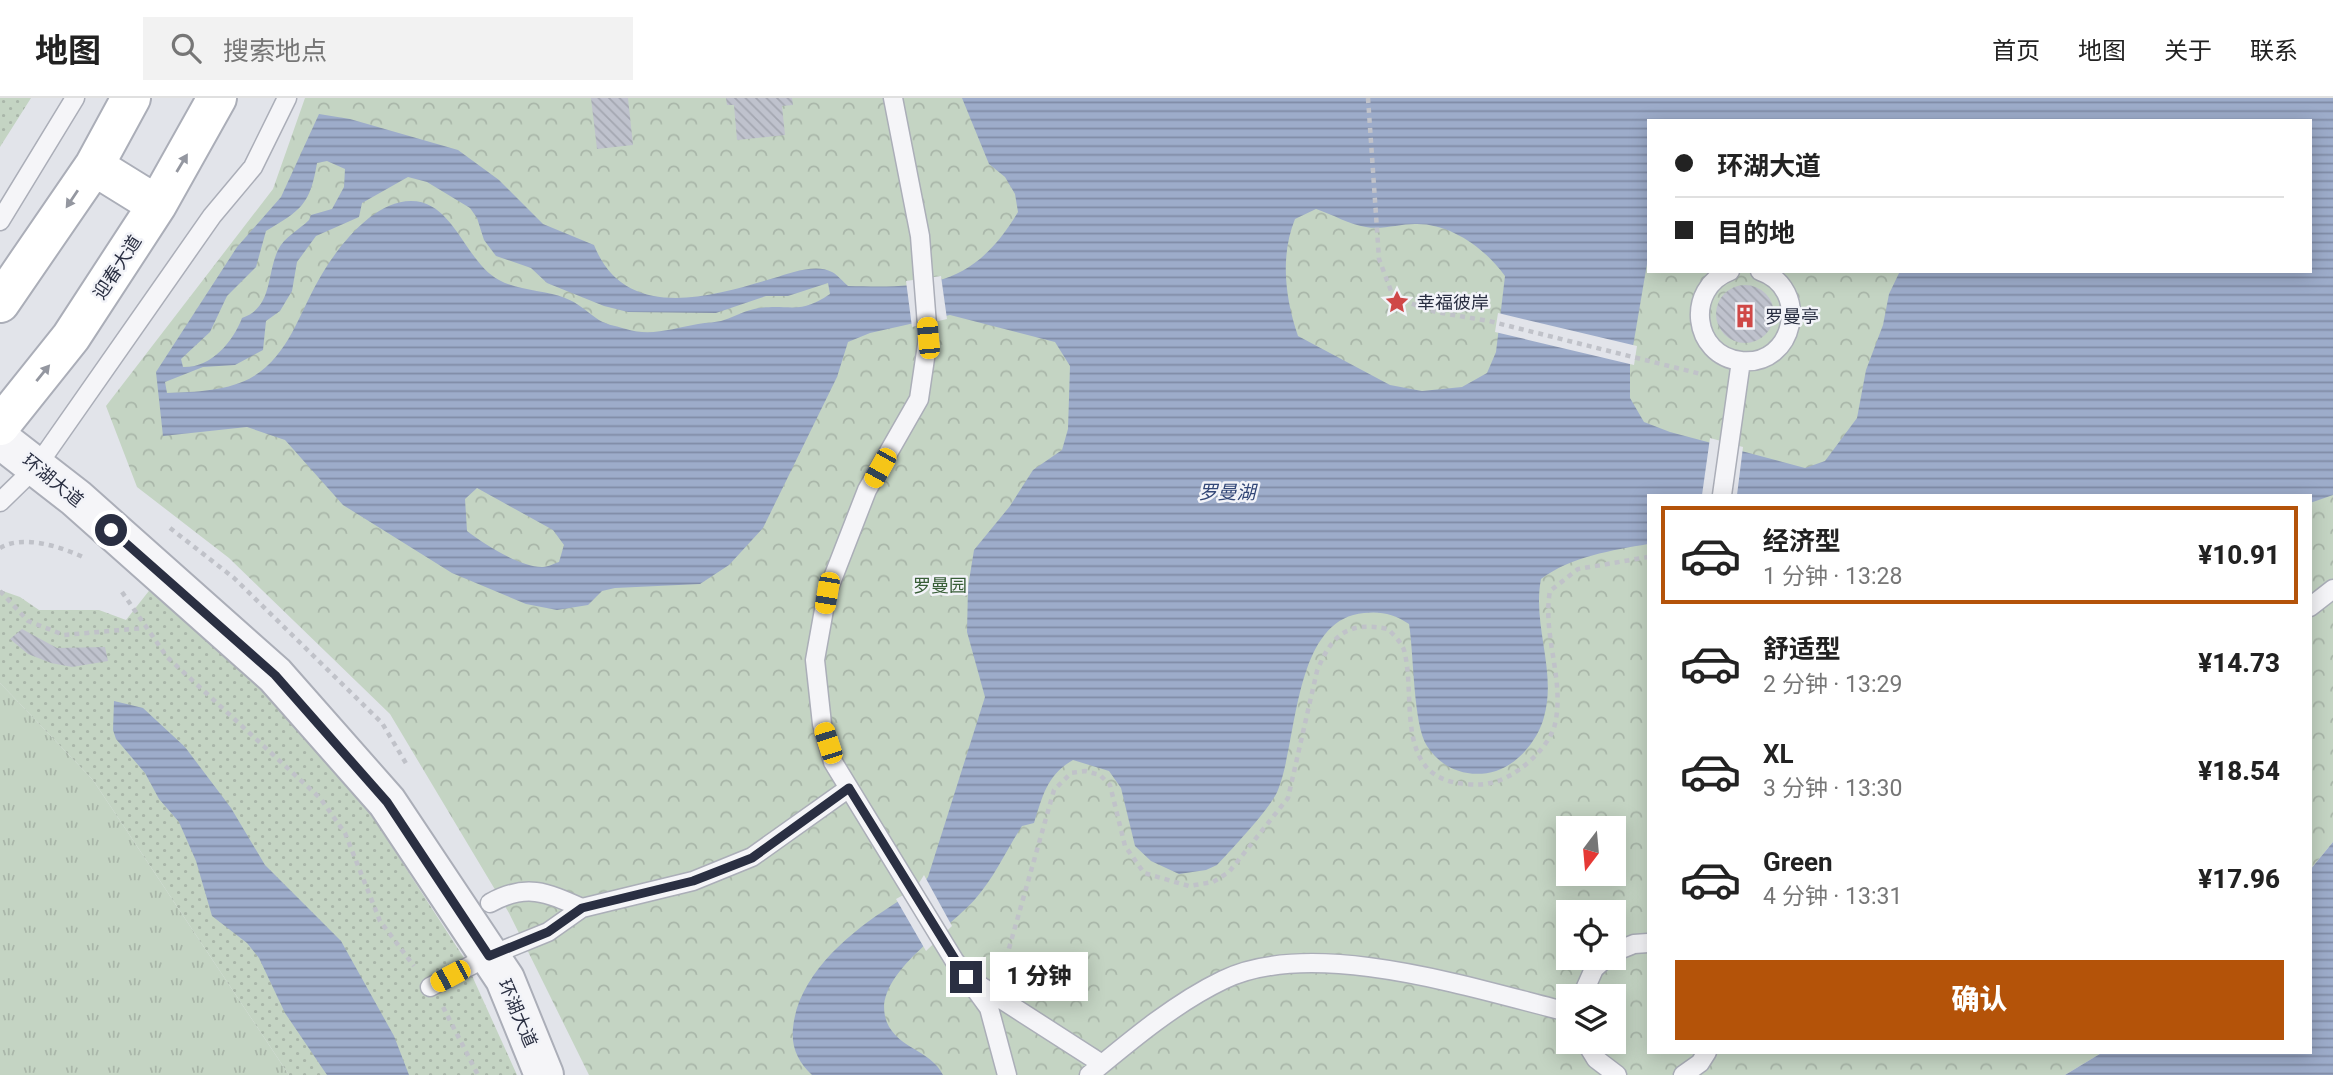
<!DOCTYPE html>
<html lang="zh">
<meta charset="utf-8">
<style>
:root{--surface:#fff;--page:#f2f2f2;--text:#222;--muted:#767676;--line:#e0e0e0;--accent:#b45309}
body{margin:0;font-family:Roboto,"Noto Sans SC",sans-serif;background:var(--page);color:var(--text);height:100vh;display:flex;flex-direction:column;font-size:26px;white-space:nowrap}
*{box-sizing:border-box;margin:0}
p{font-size:23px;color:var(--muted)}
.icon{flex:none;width:38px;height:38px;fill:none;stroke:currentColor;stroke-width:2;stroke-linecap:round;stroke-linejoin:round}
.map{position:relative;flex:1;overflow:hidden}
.details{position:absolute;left:1647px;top:396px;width:665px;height:560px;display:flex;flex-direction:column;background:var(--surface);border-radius:0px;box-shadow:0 4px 18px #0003}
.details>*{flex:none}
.top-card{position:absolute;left:1647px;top:21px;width:665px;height:154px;border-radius:0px;box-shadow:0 4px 18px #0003;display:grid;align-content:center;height:154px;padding:0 28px;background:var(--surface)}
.needle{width:46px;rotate:196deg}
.fabs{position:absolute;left:1556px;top:718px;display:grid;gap:14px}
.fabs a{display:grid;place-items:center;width:70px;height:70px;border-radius:0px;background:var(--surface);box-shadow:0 4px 18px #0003;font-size:35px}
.end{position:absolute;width:32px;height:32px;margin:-16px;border:9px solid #2a2f42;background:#fff;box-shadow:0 0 0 4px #fff}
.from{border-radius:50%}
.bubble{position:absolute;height:49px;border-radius:0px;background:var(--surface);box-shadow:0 4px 18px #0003;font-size:23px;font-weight:800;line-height:49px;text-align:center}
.car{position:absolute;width:21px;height:42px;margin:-21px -10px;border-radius:9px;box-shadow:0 0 5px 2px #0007;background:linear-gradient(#f5c518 24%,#345 0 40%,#f5c518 0 76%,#345 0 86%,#f5c518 0)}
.top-card b{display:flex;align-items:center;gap:24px;height:66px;font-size:26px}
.top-card b+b{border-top:2px solid var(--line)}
.top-card i{width:18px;height:18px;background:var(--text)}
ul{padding:12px 0 0;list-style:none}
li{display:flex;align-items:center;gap:21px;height:98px;margin:0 14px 10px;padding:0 14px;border:4px solid transparent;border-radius:0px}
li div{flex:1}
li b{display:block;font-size:26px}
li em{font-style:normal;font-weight:800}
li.on{border-color:var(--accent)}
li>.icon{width:63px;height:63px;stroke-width:1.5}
.primary-button{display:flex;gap:14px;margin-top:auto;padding:14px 28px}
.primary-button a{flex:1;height:80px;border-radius:0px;background:var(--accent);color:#fff;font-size:28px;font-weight:800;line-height:80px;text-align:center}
header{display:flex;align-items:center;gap:42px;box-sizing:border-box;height:98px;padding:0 35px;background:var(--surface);border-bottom:2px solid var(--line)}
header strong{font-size:33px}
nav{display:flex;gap:38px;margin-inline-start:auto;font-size:24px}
.search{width:490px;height:63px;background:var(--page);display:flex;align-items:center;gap:18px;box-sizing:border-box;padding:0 24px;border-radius:0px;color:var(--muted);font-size:26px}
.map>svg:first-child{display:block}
.grass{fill:url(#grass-tufts)}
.forest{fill:url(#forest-crowns);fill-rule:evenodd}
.garden{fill:url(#garden-dots)}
.water{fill:url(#water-rules);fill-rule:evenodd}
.pier{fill:#e2e4ea}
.building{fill:url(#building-back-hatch)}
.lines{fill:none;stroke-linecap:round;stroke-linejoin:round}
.service-casing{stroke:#abaeb8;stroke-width:21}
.tertiary-casing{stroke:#abaeb8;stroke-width:42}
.secondary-casing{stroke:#abaeb8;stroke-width:42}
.path{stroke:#c0c2c9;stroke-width:4.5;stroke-dasharray:5 5;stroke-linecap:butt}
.service{stroke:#f5f5f8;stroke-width:18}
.tertiary{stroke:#f5f5f8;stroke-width:38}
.secondary{stroke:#fff;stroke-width:38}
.oneway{fill:#9497a0}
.route{stroke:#2a2f42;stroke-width:9}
.labels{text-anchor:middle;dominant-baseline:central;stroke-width:5;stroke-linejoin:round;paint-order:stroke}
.street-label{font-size:18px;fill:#2a2f42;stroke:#f2f3f8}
.poi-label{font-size:18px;fill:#2a2f42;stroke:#f2f3f8;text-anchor:start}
.park-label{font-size:18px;fill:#385e37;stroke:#f2f3f8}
.water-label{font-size:19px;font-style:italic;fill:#334777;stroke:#f2f3f8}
</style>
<header>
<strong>地图</strong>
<div class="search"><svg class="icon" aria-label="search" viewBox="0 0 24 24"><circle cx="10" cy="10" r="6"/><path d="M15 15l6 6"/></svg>搜索地点</div>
<nav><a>首页</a><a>地图</a><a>关于</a><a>联系</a></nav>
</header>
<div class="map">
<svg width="2333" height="977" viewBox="0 0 2333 977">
<defs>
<pattern id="grass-tufts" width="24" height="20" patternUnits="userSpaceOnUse" patternTransform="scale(1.75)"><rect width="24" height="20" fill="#c4d4c3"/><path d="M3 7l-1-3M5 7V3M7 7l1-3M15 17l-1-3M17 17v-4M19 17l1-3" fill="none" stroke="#a9b6a9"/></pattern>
<pattern id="forest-crowns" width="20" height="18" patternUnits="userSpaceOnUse" patternTransform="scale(1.75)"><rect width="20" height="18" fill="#c4d4c3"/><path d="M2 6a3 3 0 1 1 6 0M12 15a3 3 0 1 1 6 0" fill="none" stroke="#a9b6a9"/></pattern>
<pattern id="garden-dots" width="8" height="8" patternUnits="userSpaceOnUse" patternTransform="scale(1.75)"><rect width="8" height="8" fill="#c4d4c3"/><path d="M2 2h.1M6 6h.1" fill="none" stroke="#a9b6a9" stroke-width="1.8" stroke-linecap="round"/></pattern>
<pattern id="water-rules" width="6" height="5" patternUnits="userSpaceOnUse" patternTransform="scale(1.75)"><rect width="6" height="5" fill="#9dacca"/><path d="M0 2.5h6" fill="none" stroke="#808ca6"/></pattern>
<pattern id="building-back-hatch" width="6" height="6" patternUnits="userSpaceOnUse" patternTransform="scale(1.75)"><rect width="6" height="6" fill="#bfc2cd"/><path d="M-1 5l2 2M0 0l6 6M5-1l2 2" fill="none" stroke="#a4a7b1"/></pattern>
</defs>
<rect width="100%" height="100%" fill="#e2e4ea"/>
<path class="grass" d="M0 585 93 682 289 977H0Z"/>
<path class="forest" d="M305 0H2333V744L2310 772V397H1648V954H2103L2065 977H589L509 815 390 616 229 460 137 389 106 308 273 91ZM1648 23H2310V173H1648ZM1568 730H1614V775H1568ZM1568 814H1614V859H1568ZM1568 898H1614V943H1568Z"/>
<path class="garden" d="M0 0H31L0 49Z
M152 489 300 624 376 724 464 860 517 977H289L93 682 0 585V492L20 499 39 512H99L126 522Z"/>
<path class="water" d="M962 0H2333V397L2310 405V397H1648V446C1613 452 1570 459 1541 481 1532 527 1557 573 1544 619 1538 642 1518 666 1496 673 1470 681 1442 672 1427 648 1413 626 1414 556 1409 526 1394 516 1381 513 1364 515 1293 521 1298 643 1278 692 1271 710 1231 752 1217 767L1206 772 1179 776 1151 763 1135 748 1121 690 1109 673 1073 662C1047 677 1043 697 1034 725L1022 728C1007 751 994 780 976 800 951 830 875 875 885 918 892 950 931 951 943 977H812C798 964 791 949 793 930 798 877 849 835 891 808 906 798 917 794 928 779L985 599 967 534 968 489 974 452 1010 408 1033 372 1062 352 1068 331 1070 268 1055 244 950 217 870 235 848 244 837 279 763 430 729 467 700 486 615 490 602 493 588 507 557 512 526 506 452 475 343 407 285 342 247 329 163 338 156 274 237 149 281 99 319 16 350 21 458 52 499 82 543 126 594 147C625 225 711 199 774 180 790 175 816 165 832 174 838 177 843 184 848 188 929 190 973 189 1018 114L1015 96 1005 79 989 66ZM1648 23H2310V173H1900L1889 196 1883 227 1866 272 1857 320 1825 363 1805 370 1670 334 1644 324 1630 300V266L1648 160ZM327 63 345 71 344 89 332 111 311 117 309 122C299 132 284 139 278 152 266 178 273 209 242 220 233 244 211 270 183 269L181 261 210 234 227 198 256 169 266 133C301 112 310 107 317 65ZM408 79 427 84 470 110 477 120 484 142 496 158 531 170 547 185 604 208 628 214 716 215 766 198H788L828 185 830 196C799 217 791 206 759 210 746 212 736 218 724 222 716 225 707 224 698 226 674 230 651 239 626 231 616 228 603 226 596 220 585 212 578 205 565 200 544 192 519 193 499 182 465 164 454 103 411 103 372 103 335 152 318 183 299 216 289 256 254 278 230 293 194 294 167 295L165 284 203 269 235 267 263 252 266 223 280 213 292 193 297 164 316 138 359 119 362 105ZM1316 111C1332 116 1350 127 1366 129 1382 132 1399 126 1415 126 1450 125 1485 150 1505 178L1496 254 1487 275 1462 289 1422 293 1390 287 1298 238C1285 200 1280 158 1295 121ZM477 390 553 432 564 447 559 464C555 465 548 469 543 469 521 470 484 446 467 433L465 401Z
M114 603 143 610 185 649 231 710 265 767 341 843 394 938 409 977H327L285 915 259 860 247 845 212 818 196 763 179 724 159 701 145 675 116 641 113 632Z
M2333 744V977H2065L2103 954H2310V772Z"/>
<path class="pier" d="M941 178 947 221 912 229 906 183Z
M1498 215 1637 248 1634 267 1495 234Z
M1710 340 1743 349 1737 397H1702Z
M924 777 952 828 926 853 896 801 916 790Z"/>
<path class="building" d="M591 0H628L633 47 597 51Z
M726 0H792L793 7 782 8 785 37 737 42 734 7H727Z
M1716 216a29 29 0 1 1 58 0a29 29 0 1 1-58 0Z
M22 531 57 550 105 549 108 563 72 569 51 565 28 556 10 541Z"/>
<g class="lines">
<g class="service-casing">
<path id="service" d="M893 0 920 138 928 240 919 301 867 392 827 495 815 562 822 626 833 664 954 862 989 910 1007 977
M0 123 75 0
M1730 173C1685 190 1692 258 1741 263 1795 269 1811 190 1760 173
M1722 397 1741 263
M0 404 37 368 212 118 253 69 287 0
M2310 509 2333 491
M490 805C526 785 546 794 582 810
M1614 854 1634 846 1648 845
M976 885 1102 966
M430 889 489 858 548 834 582 810 693 783 752 759 849 690
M1582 898 1594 871 1607 859
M1585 943 1596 961 1617 977
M1089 977C1130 943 1175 905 1223 882 1313 838 1475 891 1568 914
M1683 977 1700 965 1707 954"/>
</g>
<g class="tertiary-casing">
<path id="tertiary" d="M0 341 76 400 275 577 387 704 505 881 544 977"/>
</g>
<g class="secondary-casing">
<path id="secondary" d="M94 68 157 107
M0 205 94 68 131 0
M0 328 71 239 157 107 217 0"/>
</g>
<path class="path" d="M1368 0 1379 161 1391 193 1410 205 1436 214 1489 223 1701 276
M170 430 234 480 382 625 407 667
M0 450C23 436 62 449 85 460
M0 493 28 523 64 537 144 530
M122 494 167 559 320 700 345 735 380 823 414 868
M999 867 1006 861 1054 692 1071 675 1085 673 1100 677 1110 687 1125 748 1144 775 1189 788 1213 784 1229 774 1288 700 1317 573C1332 536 1348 523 1388 531 1394 537 1401 544 1404 552 1417 599 1392 681 1466 686 1487 688 1502 684 1520 671 1534 661 1551 643 1555 626 1565 582 1542 537 1550 493L1578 471 1648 459
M443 909 478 977"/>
<use href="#service" class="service"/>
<use href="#tertiary" class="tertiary"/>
<use href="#secondary" class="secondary"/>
</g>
<defs><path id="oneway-solid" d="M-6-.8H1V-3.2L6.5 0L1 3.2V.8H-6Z" transform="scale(1.75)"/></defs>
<g class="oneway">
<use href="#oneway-solid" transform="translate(182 65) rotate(-59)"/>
<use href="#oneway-solid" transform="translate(72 101) rotate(124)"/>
<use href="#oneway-solid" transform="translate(43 275) rotate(-51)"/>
</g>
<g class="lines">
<path class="route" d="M111 432 275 577 387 704 489 858 548 834 582 810 693 783 752 760 849 690 966 879"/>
</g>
<defs>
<g id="sight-bare" transform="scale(1.89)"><path d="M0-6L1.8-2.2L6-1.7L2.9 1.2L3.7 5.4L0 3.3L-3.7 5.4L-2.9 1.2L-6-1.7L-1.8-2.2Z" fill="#cf4847" stroke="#f2f3f8" stroke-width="2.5" paint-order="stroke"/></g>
<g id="building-bare" transform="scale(1.89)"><path d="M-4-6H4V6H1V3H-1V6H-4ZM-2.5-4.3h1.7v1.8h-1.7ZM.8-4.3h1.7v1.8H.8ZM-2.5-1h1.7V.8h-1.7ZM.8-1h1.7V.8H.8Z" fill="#cf4847" stroke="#f2f3f8" stroke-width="2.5" paint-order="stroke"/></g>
</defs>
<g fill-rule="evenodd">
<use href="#sight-bare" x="1397" y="204"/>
<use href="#building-bare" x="1745" y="218"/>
</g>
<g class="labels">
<g class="street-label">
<text transform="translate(117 169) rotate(-57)">迎春大道</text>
<text transform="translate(53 382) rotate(39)">环湖大道</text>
<text transform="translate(518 915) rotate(67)">环湖大道</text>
</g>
<g class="poi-label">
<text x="1417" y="204">幸福彼岸</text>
<text x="1765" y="218">罗曼亭</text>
</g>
<g class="park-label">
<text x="940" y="487">罗曼园</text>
</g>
<g class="water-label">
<text x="1227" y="394">罗曼湖</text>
</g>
</g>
</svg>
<div class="fabs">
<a><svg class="needle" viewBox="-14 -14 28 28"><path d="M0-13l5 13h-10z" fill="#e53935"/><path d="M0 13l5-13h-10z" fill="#767676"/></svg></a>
<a><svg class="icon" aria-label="locate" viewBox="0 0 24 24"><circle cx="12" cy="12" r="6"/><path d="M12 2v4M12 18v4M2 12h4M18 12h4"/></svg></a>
<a><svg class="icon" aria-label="layers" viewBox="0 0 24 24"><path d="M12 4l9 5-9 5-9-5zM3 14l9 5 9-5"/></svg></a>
</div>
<i class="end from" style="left:111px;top:432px"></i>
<i class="end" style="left:966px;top:879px"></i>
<div class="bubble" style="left:990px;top:854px;width:98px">1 分钟</div>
<i class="car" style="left:928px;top:240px;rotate:355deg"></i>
<i class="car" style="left:880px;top:370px;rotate:209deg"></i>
<i class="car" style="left:827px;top:495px;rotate:190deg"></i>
<i class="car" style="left:828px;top:645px;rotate:342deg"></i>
<i class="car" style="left:450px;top:878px;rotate:242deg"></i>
<div class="top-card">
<b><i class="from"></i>环湖大道</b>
<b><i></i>目的地</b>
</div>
<section class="details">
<ul>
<li class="on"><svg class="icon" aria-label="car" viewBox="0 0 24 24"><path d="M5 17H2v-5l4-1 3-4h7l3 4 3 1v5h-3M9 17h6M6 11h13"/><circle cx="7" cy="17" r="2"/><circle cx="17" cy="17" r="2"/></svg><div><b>经济型</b><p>1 分钟 · 13:28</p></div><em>¥10.91</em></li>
<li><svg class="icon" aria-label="car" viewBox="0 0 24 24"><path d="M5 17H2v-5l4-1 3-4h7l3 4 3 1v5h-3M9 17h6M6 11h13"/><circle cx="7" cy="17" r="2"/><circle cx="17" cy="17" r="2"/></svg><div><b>舒适型</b><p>2 分钟 · 13:29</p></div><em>¥14.73</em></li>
<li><svg class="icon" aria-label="car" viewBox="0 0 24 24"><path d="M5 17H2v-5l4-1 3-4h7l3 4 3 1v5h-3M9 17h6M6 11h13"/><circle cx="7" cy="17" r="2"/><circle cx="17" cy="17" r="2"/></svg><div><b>XL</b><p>3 分钟 · 13:30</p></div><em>¥18.54</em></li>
<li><svg class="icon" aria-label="car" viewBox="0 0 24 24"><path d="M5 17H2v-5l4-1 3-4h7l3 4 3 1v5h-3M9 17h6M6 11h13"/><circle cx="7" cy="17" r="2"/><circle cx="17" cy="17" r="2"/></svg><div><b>Green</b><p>4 分钟 · 13:31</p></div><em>¥17.96</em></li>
</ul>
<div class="primary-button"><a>确认</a></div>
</section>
</div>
